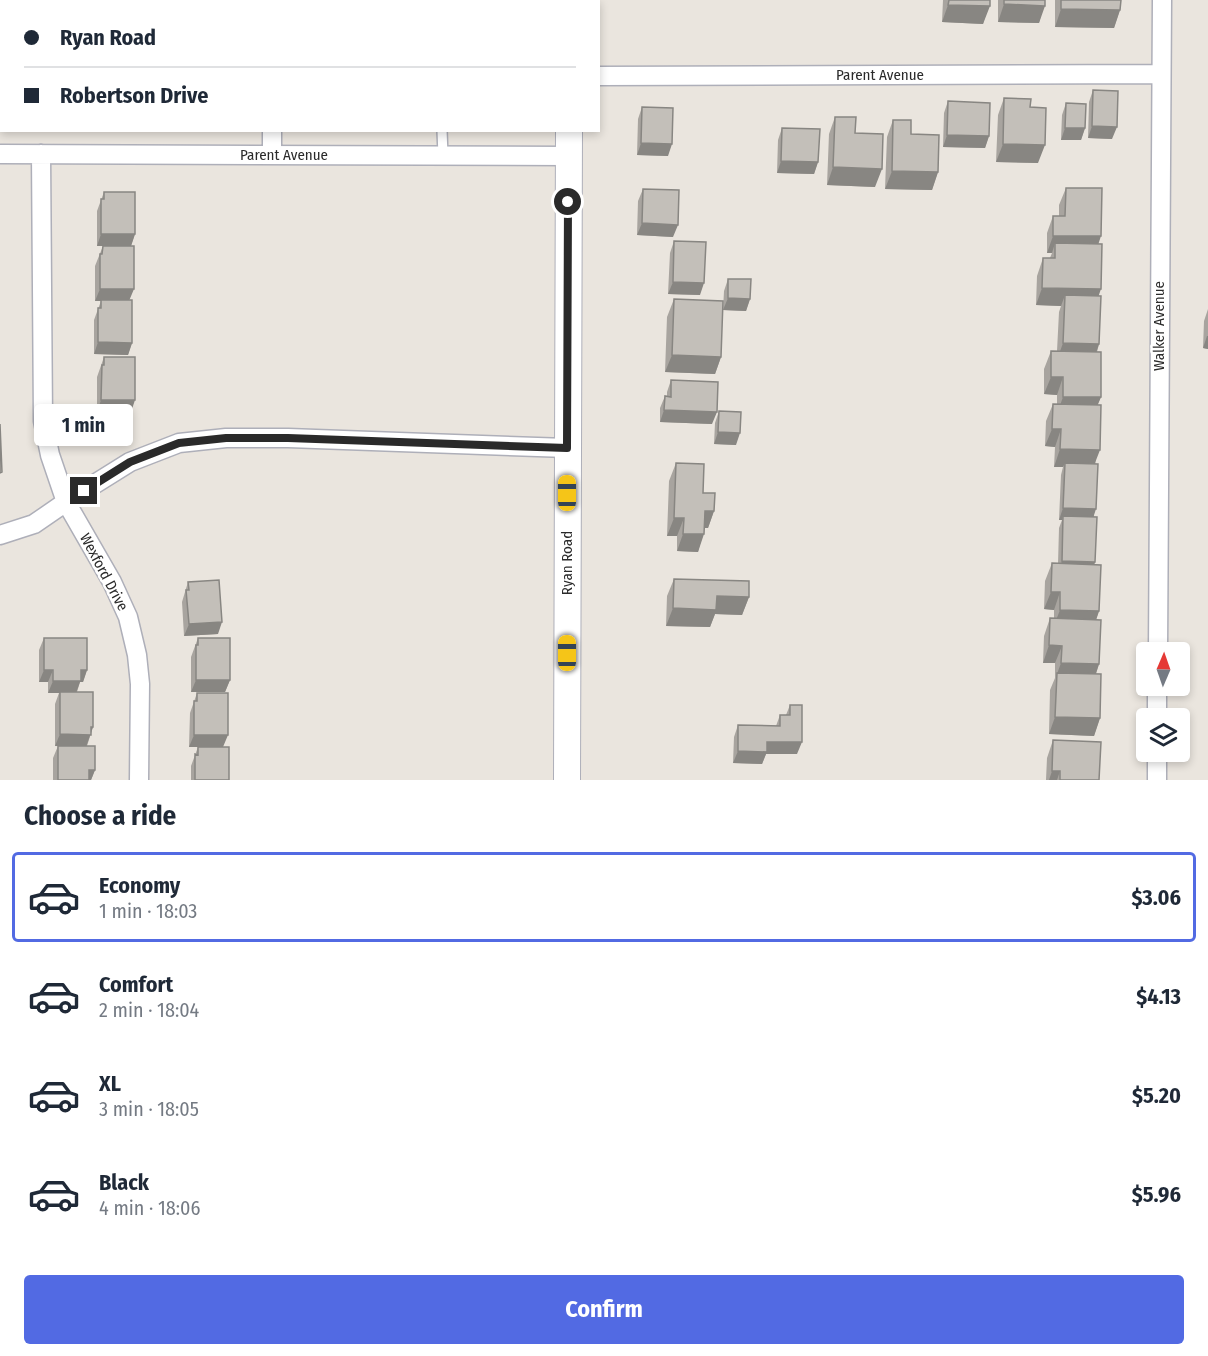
<!DOCTYPE html>
<meta charset="utf-8">
<style>
:root{--surface:#fff;--page:#f6f6f7;--text:#1f2937;--muted:#747a83;--line:#e0e1e3;--accent:#526ae3}
body{margin:0;font-family:"Fira Sans Condensed",sans-serif;background:var(--page);color:var(--text);height:100vh;display:flex;flex-direction:column;font-size:22px;white-space:nowrap}
*{box-sizing:border-box;margin:0}
p{font-size:20px;color:var(--muted)}
.icon{flex:none;width:33px;height:33px;fill:none;stroke:currentColor;stroke-width:2;stroke-linecap:round;stroke-linejoin:round}
.map{position:relative;height:780px;overflow:hidden}
.details{display:flex;flex-direction:column;background:var(--surface);flex:1}
.details>*{flex:none}
.hud{position:absolute;left:0px;top:0px;width:600px;height:132px;box-shadow:0 3px 9px #0003;display:grid;align-content:center;height:132px;padding:0 24px;background:var(--surface)}
.needle{width:39px;rotate:2deg}
.buttons{position:absolute;left:1136px;top:642px;display:grid;gap:12px}
.buttons a{display:grid;place-items:center;width:54px;height:54px;border-radius:6px;background:var(--surface);box-shadow:0 3px 9px #0003;font-size:30px}
.end{position:absolute;width:27px;height:27px;margin:-14px;border:8px solid #2a2a2a;background:#fff;box-shadow:0 0 0 3px #fff}
.from{border-radius:50%}
.bubble{position:absolute;height:42px;border-radius:6px;background:var(--surface);box-shadow:0 3px 9px #0003;font-size:20px;font-weight:700;line-height:42px;text-align:center}
.car{position:absolute;width:18px;height:36px;margin:-18px -9px;border-radius:8px;box-shadow:0 0 4px 2px #0007;background:linear-gradient(#f5c518 24%,#345 0 40%,#f5c518 0 76%,#345 0 86%,#f5c518 0)}
.hud b{display:flex;align-items:center;gap:21px;height:57px;font-size:22px}
.hud b+b{border-top:2px solid var(--line)}
.hud i{width:15px;height:15px;background:var(--text)}
ul{padding:0;list-style:none}
li{display:flex;align-items:center;gap:18px;height:90px;margin:0 12px 9px;padding:0 12px;border:3px solid transparent;border-radius:6px}
li div{flex:1}
li b{display:block;font-size:22px}
li em{font-style:normal;font-weight:700}
li.active{border-color:var(--accent)}
li>.icon{width:54px;height:54px;stroke-width:1.5}
h2{padding:0 24px;font-size:27px;line-height:72px}
.cta{display:flex;gap:12px;margin-top:auto;padding:12px 24px}
.cta a{flex:1;height:69px;border-radius:6px;background:var(--accent);color:#fff;font-size:24px;font-weight:700;line-height:69px;text-align:center}
.map>svg:first-child{display:block}
.lines{fill:none;stroke-linecap:round;stroke-linejoin:round}
.service-casing{stroke:#aeafb9;stroke-width:12}
.minor-casing{stroke:#aeafb9;stroke-width:21}
.secondary-casing{stroke:#aeafb9;stroke-width:28}
.service{stroke:#fff;stroke-width:9}
.minor{stroke:#fff;stroke-width:18}
.secondary{stroke:#fff;stroke-width:26}
.wall{fill:#a8a49f}
.shaded-wall{fill:#888682}
.building{fill:#c3bfb9;stroke:#888682;stroke-width:1.5}
.route{stroke:#2a2a2a;stroke-width:8}
.labels{text-anchor:middle;dominant-baseline:central;stroke-width:5;stroke-linejoin:round;paint-order:stroke}
.street-label{font-size:15px;fill:#2a2a2a;stroke:#fff}
</style>
<div class="map">
<svg width="1208" height="780" viewBox="0 0 1208 780">
<rect width="100%" height="100%" fill="#eae5de"/>
<g class="lines">
<g class="service-casing">
<path id="service" d="M440 0V2
M442 130 443 156"/>
</g>
<g class="minor-casing">
<path id="minor" d="M271 0V2
M598 76 1161 74
M272 130V155
M0 154 569 156
M41 154 43 421 50 455 66 502 112 582 128 617 137 655 140 684 139 780
M0 535 34 524 66 502 130 462 179 443 226 438H288L567 448
M1158 652 1162 0
M1157 718V686
M1157 780V752"/>
</g>
<g class="secondary-casing">
<path id="secondary" d="M569 2V0
M567 780 569 130"/>
</g>
<use href="#service" class="service"/>
<use href="#minor" class="minor"/>
<use href="#secondary" class="secondary"/>
</g>
<path class="wall" d="M943 0H990L983 24 942 22Z
M998 0H1045L1039 23 998 22Z
M1055 0H1121L1120 10 1114 28 1055 27Z
M1093 90 1112 139 1088 138 1089 102Z
M1004 98 1030 107 1038 163 996 162 998 115Z
M948 101 989 136 985 148 943 147 944 113Z
M1066 103 1085 128 1081 140H1061L1062 115Z
M642 107 668 156 637 155 638 119Z
M835 117 855 133 875 187 827 185 829 134Z
M893 120 911 134 938 172 932 190 885 189 887 137Z
M782 128 818 162 814 174 777 173 778 140Z
M1066 188 1098 244 1099 344 1097 352 1101 397 1097 405 1094 517 1095 562 1094 565 1099 611 1096 620 1099 664 1096 674 1100 718 1094 736 1049 734 1050 690 1055 678V663H1043L1044 636 1050 618H1054V610L1044 609 1045 581 1052 563 1058 564 1059 528 1062 520H1059L1061 475 1063 467H1054L1055 447 1045 446 1046 421 1053 404H1057V395L1044 394V369L1051 351H1057L1059 312 1061 306 1036 305 1037 276 1043 258H1050L1052 253H1047V233L1053 216H1059V205Z
M643 189 673 237 637 235 638 201Z
M104 192 135 234 131 246H97V211Z
M674 241 700 295 668 294 670 253Z
M103 246 129 300 132 343 128 355 94 354V320L101 301H95V266Z
M728 279 750 299 746 311 723 310 724 291Z
M674 299 721 357 715 374 665 372 667 317Z
M1208 309V349L1203 348 1204 321Z
M104 357 131 412H97V377Z
M671 380 712 424 660 422V408L665 396 667 397V392Z
M719 411 736 445 714 444 715 423Z
M676 463 703 493 714 511 708 528H704L698 552 677 551V536H667L669 481Z
M674 579 749 597 742 615 715 614 710 627 666 626 667 596Z
M188 582 218 634 184 636 182 602Z
M44 638 87 670 83 682H80L77 692 93 727 87 746 95 770 91 780H53V758L58 746H55V704L59 693H48V682H39V650Z
M198 638 230 680 225 692H191V657Z
M197 693 223 747 229 780H191V766L198 747H189L190 713Z
M790 705 797 754H766L762 764 733 763 734 737 738 725 776 726 780 715H786Z
M1053 740 1099 780H1046L1047 758Z"/>
<path class="shaded-wall" d="M1004 4 1045 6 1039 23 998 22Z
M948 5 990 6 983 24 942 22Z
M1061 9 1120 10 1114 28 1055 27Z
M1092 126 1117 127 1112 139 1088 138Z
M1065 128H1085L1081 140H1061Z
M947 135 989 136 985 148 943 147Z
M641 143 672 144 668 156 637 155Z
M1003 144 1045 145 1038 163 996 162Z
M781 161 818 162 814 174 777 173Z
M833 167 882 169 875 187 827 185Z
M892 171 938 172 932 190 885 189Z
M642 223 678 225 673 237 637 235Z
M101 234H135L131 246H97Z
M1053 236H1101L1095 254 1055 243 1052 253H1047Z
M673 282 704 283 700 295 668 294Z
M1042 288 1101 289 1095 306 1065 295 1061 306 1036 305Z
M100 289H134L129 301H95Z
M728 298 750 299 746 311 723 310Z
M1207 336H1208V349L1203 348Z
M98 342 132 343 128 355 94 354Z
M1063 343 1099 344 1093 362 1057 360Z
M672 355 721 357 715 374 665 372Z
M1051 377H1063L1057 395 1044 394Z
M1063 397H1101L1094 414H1057Z
M101 400H135L131 412H97Z
M664 410 717 412 712 424 660 422Z
M1052 429H1061L1055 447 1045 446Z
M718 432 740 433 736 445 714 444Z
M1060 449 1100 450 1093 468 1065 463 1063 467H1054Z
M1063 508 1096 509 1092 521 1063 516 1062 520H1059Z
M705 511H714L708 528H699Z
M674 518H684L677 536H667Z
M683 534H704L698 552 677 551Z
M1062 561 1095 562 1091 574 1057 573Z
M1051 592H1060L1054 610 1044 609Z
M717 596 749 597 742 615 715 614 710 627 666 626 673 608Z
M1060 610 1099 611 1093 629 1053 628Z
M222 622 218 634 184 636 189 624Z
M1049 645 1062 646 1055 663H1043Z
M1061 663 1099 664 1093 682 1057 674Z
M44 670H53L48 682H39Z
M81 670H87L83 682H80L76 693H48L53 681Z
M196 680H230L225 692H191Z
M1055 717 1100 718 1094 736 1049 734Z
M91 727H93L86 747 55 746 60 734Z
M194 735H228L223 747H189Z
M767 742H802L797 754H766L762 764 733 763 738 751Z
M89 770H95L91 780H86Z
M1052 771H1060L1057 780H1049Z"/>
<path class="building" d="M461 0H496V2H461Z
M949 0H990V6L948 5Z
M1004 0H1045V6L1004 4Z
M1061 0H1121L1120 10 1061 9Z
M1093 90 1118 91 1117 127 1092 126Z
M1004 98 1031 99 1030 107 1046 108 1045 145 1003 144Z
M948 101 990 103 989 136 947 135Z
M1066 103 1086 104 1085 128H1065Z
M642 107 673 108 672 144 641 143Z
M835 117H856L855 133 883 134 882 169 833 167Z
M893 120H911V134L939 135 938 172 892 171Z
M782 128 820 129 818 162 781 161Z
M1066 188H1102L1101 236H1053V216H1065Z
M643 189 679 190 678 225 642 223Z
M104 192H135V234H101V199H104Z
M674 241 706 242 704 283 673 282Z
M1055 243 1102 244 1101 289 1042 288 1043 258H1055Z
M103 246H134V289H100V254H102Z
M728 279H751L750 299 728 298Z
M1065 295 1101 296 1099 344 1063 343Z
M674 299 723 301 721 357 672 355Z
M101 300H132V343L98 342V308H101Z
M1051 351 1101 352V397H1063V377H1051Z
M104 357H135V400H101L102 365H104Z
M671 380 718 382 717 412 664 410 665 396 671 397Z
M1053 404 1101 405 1100 450 1060 449 1061 429H1052Z
M719 411 741 412 740 433 718 432Z
M0 424 2 472 0 473Z
M676 463 704 464 703 493H715L714 511H705L704 534H683L684 518H674Z
M1065 463 1098 464 1096 509 1063 508Z
M1063 516 1097 517 1095 562 1062 561Z
M1052 563 1101 565 1099 611 1060 610V592H1051Z
M674 579 749 581V597L717 596 716 610 673 608Z
M219 580 222 622 189 624 186 590H189L188 582Z
M1050 618 1101 620 1099 664 1061 663 1062 646 1049 645Z
M44 638H87V670H81V681H53V670H44Z
M198 638H230V680H196V645H198Z
M1057 673 1101 674 1100 718 1055 717Z
M60 692H93V727H91V735L60 734Z
M197 693H228V735H194V701H197Z
M790 705H802V742H767V752L738 751V725L780 726V715H790Z
M1053 740 1101 742 1099 780H1060V771H1052Z
M58 746H95V770H89V780H58Z
M198 747H229V780H195V754L198 755Z"/>
<g class="lines">
<path class="route" d="M84 491 130 462 179 443 226 438H288L567 448 568 202"/>
</g>
<g class="labels">
<g class="street-label">
<text x="880" y="75">Parent Avenue</text>
<text x="284" y="155">Parent Avenue</text>
<text transform="translate(1159 326) rotate(-90)">Walker Avenue</text>
<text transform="translate(567 563) rotate(-90)">Ryan Road</text>
<text transform="translate(104 572) rotate(62)">Wexford Drive</text>
</g>
</g>
</svg>
<div class="buttons">
<a><svg class="needle" viewBox="-14 -14 28 28"><path d="M0-13l5 13h-10z" fill="#e53935"/><path d="M0 13l5-13h-10z" fill="#747a83"/></svg></a>
<a><svg class="icon" aria-label="layers" viewBox="0 0 24 24"><path d="M12 4l9 5-9 5-9-5zM3 14l9 5 9-5"/></svg></a>
</div>
<i class="end from" style="left:568px;top:202px"></i>
<i class="end" style="left:84px;top:491px"></i>
<div class="bubble" style="left:34px;top:404px;width:99px">1 min</div>
<i class="car" style="left:567px;top:493px;rotate:0deg"></i>
<i class="car" style="left:567px;top:653px;rotate:0deg"></i>
<div class="hud">
<b><i class="from"></i>Ryan Road</b>
<b><i></i>Robertson Drive</b>
</div>
</div>
<section class="details">
<h2>Choose a ride</h2>
<ul>
<li class="active"><svg class="icon" aria-label="car" viewBox="0 0 24 24"><path d="M5 17H2v-5l4-1 3-4h7l3 4 3 1v5h-3M9 17h6M6 11h13"/><circle cx="7" cy="17" r="2"/><circle cx="17" cy="17" r="2"/></svg><div><b>Economy</b><p>1 min · 18:03</p></div><em>$3.06</em></li>
<li><svg class="icon" aria-label="car" viewBox="0 0 24 24"><path d="M5 17H2v-5l4-1 3-4h7l3 4 3 1v5h-3M9 17h6M6 11h13"/><circle cx="7" cy="17" r="2"/><circle cx="17" cy="17" r="2"/></svg><div><b>Comfort</b><p>2 min · 18:04</p></div><em>$4.13</em></li>
<li><svg class="icon" aria-label="car" viewBox="0 0 24 24"><path d="M5 17H2v-5l4-1 3-4h7l3 4 3 1v5h-3M9 17h6M6 11h13"/><circle cx="7" cy="17" r="2"/><circle cx="17" cy="17" r="2"/></svg><div><b>XL</b><p>3 min · 18:05</p></div><em>$5.20</em></li>
<li><svg class="icon" aria-label="car" viewBox="0 0 24 24"><path d="M5 17H2v-5l4-1 3-4h7l3 4 3 1v5h-3M9 17h6M6 11h13"/><circle cx="7" cy="17" r="2"/><circle cx="17" cy="17" r="2"/></svg><div><b>Black</b><p>4 min · 18:06</p></div><em>$5.96</em></li>
</ul>
<div class="cta"><a>Confirm</a></div>
</section>
